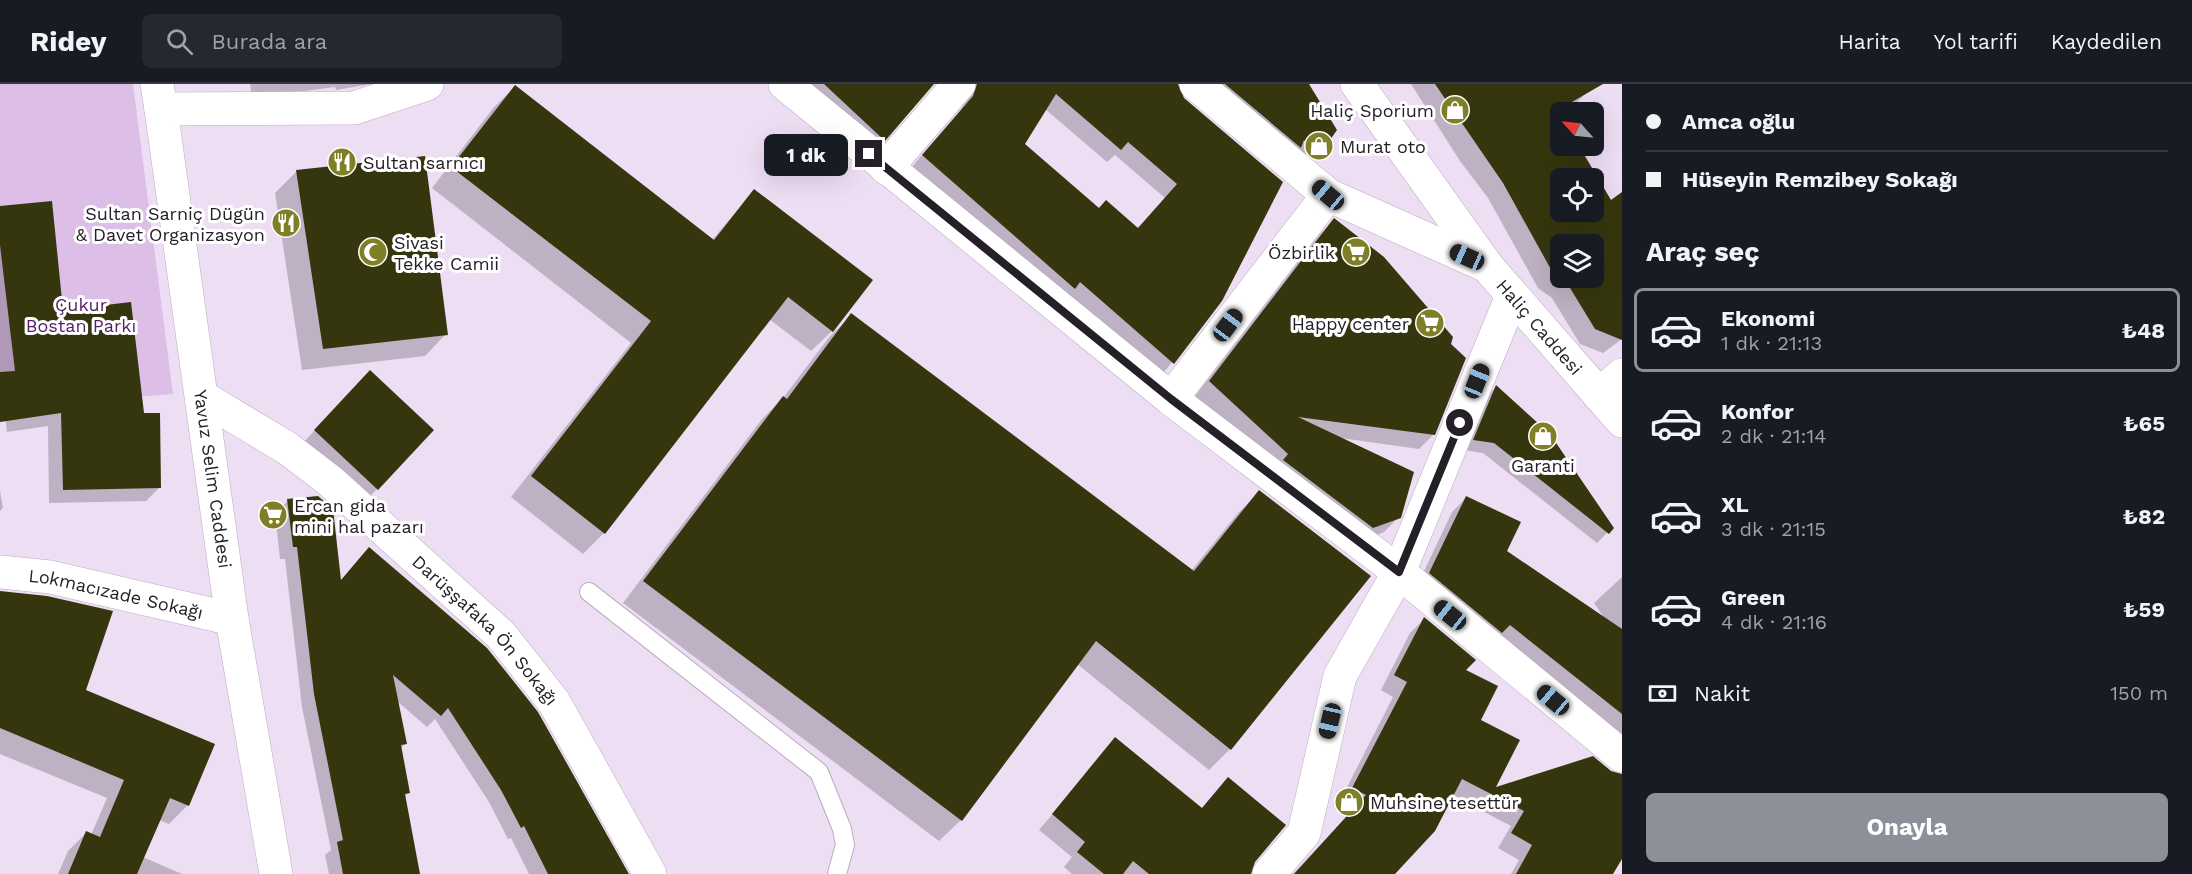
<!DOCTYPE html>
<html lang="tr">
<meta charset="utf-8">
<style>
:root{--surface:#171b24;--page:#242831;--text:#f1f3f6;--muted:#9ea1a6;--line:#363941;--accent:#8c9099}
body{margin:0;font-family:"Work Sans",sans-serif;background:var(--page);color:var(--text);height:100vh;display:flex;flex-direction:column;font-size:22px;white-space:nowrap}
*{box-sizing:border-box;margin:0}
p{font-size:20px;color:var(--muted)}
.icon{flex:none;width:33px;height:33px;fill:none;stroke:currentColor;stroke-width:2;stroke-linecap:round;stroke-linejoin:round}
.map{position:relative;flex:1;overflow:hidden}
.side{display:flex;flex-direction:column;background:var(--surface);width:570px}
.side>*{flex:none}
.top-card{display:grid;align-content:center;height:132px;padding:0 24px;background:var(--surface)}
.needle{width:39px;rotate:297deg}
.controls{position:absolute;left:1550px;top:18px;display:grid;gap:12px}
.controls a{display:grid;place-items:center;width:54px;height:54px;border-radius:9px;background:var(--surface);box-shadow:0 6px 24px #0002;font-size:30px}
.end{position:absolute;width:27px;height:27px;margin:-14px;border:8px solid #252028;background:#fff;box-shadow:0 0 0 3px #fff}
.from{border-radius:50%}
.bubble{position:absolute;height:42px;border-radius:9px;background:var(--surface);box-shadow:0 6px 24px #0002;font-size:20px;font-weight:700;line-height:42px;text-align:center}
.car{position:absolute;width:18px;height:36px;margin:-18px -9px;border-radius:8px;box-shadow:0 0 4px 2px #0007;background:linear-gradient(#222 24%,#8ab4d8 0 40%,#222 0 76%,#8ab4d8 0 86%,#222 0)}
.top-card b{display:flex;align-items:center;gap:21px;height:57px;font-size:22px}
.top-card b+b{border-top:2px solid var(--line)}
.top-card i{width:15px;height:15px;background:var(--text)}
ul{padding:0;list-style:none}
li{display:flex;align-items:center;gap:18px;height:84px;margin:0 12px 9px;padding:0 12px;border:3px solid transparent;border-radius:9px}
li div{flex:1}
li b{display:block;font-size:22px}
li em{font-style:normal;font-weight:700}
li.active{border-color:var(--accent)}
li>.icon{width:54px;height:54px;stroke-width:1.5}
h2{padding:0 24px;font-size:27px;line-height:72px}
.pay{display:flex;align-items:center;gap:15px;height:66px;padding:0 24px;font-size:22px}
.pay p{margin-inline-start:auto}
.action{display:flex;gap:12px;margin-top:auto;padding:12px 24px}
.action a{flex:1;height:69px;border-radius:9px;background:var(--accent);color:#fff;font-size:24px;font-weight:700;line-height:69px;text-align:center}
header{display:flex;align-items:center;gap:36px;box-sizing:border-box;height:84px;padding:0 30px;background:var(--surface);border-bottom:2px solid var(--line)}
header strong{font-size:28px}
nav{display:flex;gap:33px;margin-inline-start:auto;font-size:21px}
.search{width:420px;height:54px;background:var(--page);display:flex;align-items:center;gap:15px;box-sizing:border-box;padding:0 21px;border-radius:9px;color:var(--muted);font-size:22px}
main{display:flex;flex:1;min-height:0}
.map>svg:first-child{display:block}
.green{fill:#dcbee7}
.shadow{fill:#0003;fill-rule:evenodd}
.building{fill:#36360e;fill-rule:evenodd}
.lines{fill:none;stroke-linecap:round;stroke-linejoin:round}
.service-casing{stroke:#bbacc1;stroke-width:20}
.minor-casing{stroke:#bbacc1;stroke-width:34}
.tertiary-casing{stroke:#bbacc1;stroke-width:34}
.secondary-casing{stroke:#bbacc1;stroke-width:34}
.service{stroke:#fff;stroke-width:18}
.minor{stroke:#fff;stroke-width:33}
.tertiary{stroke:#fff;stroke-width:33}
.secondary{stroke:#fff;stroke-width:33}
.route{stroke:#252028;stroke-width:8}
.labels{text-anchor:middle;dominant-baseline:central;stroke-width:6;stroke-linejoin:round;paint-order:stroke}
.poi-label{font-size:18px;fill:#252028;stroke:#fff;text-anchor:start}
.park-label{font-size:18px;fill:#531d65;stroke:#fff}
.street-label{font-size:18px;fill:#252028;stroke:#fff}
</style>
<header>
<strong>Ridey</strong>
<div class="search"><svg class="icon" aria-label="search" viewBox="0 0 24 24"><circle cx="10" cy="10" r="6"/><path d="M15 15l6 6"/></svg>Burada ara</div>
<nav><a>Harita</a><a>Yol tarifi</a><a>Kaydedilen</a></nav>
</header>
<main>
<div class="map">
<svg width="1622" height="790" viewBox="0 0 1622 790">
<rect width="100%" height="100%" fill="#eedef4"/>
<path class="green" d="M0 0H133L173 310 0 324Z"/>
<path class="shadow" d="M250 0H372L336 6 335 3 252 14Z
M797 0H932L870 69Z
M959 0H1176L1221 217 1160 293 910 85 960 27 965 18ZM1045 25 1107 78 1115 71 1165 114 1137 145 1098 125 1023 60Z
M1196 0H1307L1335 46 1305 84Z
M1411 0H1582L1587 8 1572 23 1559 31 1560 62H1577L1610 118 1622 131V255L1603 269 1580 260 1552 214 1538 204 1488 114 1460 77ZM1560 94H1593V128H1560ZM1560 160H1593V194H1560Z
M515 3 712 156 754 107 832 247 811 267 769 235 604 449 583 470 511 413 631 259 432 104 494 23Z
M297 87 446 250 425 272 302 286 275 109Z
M0 124 61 228 142 331 160 403 146 417 49 419 48 342 7 348 0 291Z
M1334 136 1449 261 1434 350 1419 365 1341 354 1399 433 1384 448 1358 458 1195 312 1320 150Z
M852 231 1191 487 1238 429 1260 408 1230 665 1209 686 1077 580 961 736 939 757 623 519 762 335 783 314 830 252Z
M1496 303 1612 444 1597 459 1483 369 1464 366 1486 313Z
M353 306 377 405 360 422 298 364Z
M0 407 3 424 0 427Z
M1466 414 1506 467 1605 535 1594 519 1622 493V656L1416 504 1452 428Z
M288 417 340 498 369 465 627 790H529L511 754 508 755 489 718 435 635 427 643 397 617 406 659 400 665 409 708 404 713 418 790H329L325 771 331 766 302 623 285 475H280L275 429Z
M0 509 84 607 188 721 169 740 159 736 143 773 182 790H58L68 767 86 749 91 751 107 714 0 670Z
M1424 535 1464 586 1479 636 1493 705 1592 674 1618 692H1622V772L1612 790H1511L1519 776 1498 764 1511 742 1452 711 1393 790H1293L1353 726 1339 719 1393 613 1381 606 1410 549Z
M1116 655 1201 725 1228 695 1253 777 1249 790H1072L1064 783 1072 773 1039 746Z"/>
<path class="building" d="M824 0H934L885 57Z
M977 0H1178L1184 14 1283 98 1222 217 1174 280 1080 198 1075 205 922 71 973 12ZM1056 10 1121 66 1128 58 1177 100 1138 144 1106 116 1099 124 1025 60Z
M1225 0H1309L1337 46 1319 72 1304 56 1301 64Z
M1435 0H1603L1558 26 1560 62H1579L1611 116 1622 108V256L1595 245 1567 199 1553 189 1503 99ZM1560 94H1593V128H1560ZM1560 160H1593V194H1560Z
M515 1 714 156 754 105 873 196 833 248 788 213 605 450 531 392 651 237 451 83Z
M425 72 448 251 323 265 296 86Z
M52 117 63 226 131 218 144 329H160L161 404 63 406 61 329 0 338V288L15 287 0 161V122Z
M1334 134 1384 173 1453 253 1451 260 1466 274 1435 351 1298 333 1414 388 1401 434 1373 444 1283 376 1288 370 1209 297Z
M851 229 1194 487 1259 406 1371 492 1231 666 1096 557 962 737 643 497 783 312 787 315Z
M370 286 434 346 378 406 314 346Z
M1496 301 1550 350 1614 444 1609 450 1494 359 1473 356Z
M318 412 333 425 341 496 369 463 487 564 538 628 629 790H548L524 742 521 744 501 706 448 624 441 632 393 591 407 660 401 661 410 709 405 710 420 790H343L337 758 343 756 314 610 297 463H293L287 415Z
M1466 412 1521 438 1507 467 1622 545V630L1510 541 1502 549 1429 489Z
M0 507 47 512 113 527 86 606 215 660 189 722 170 714 137 790H68L86 747 100 753 124 696 0 644Z
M1424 533 1476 576 1466 586 1498 602 1481 636 1520 656 1496 703 1593 672 1611 687 1622 690V775L1613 790H1516L1532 761 1511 749 1524 727 1462 695 1435 747 1395 790H1294L1366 711 1352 704 1407 598 1394 591Z
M1115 653 1202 724 1228 693 1286 741 1255 778 1251 790H1149L1133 777 1123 790H1104L1077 768 1085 758 1052 730Z"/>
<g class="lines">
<g class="service-casing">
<path id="service" d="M589 508 819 688 842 745 845 761 837 790"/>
</g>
<g class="minor-casing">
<g id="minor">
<path d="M157 0 161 25"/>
<path d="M785 0 1171 315 1399 488 1622 672"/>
<path d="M1196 0 1328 111 1487 182"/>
<path d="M886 84 959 0"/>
<path d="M1599 311 1622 291"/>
<path id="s1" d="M202 313 287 364 330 397 501 551 554 618 650 790"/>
<path d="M1171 315 1328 111"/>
<path id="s2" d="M0 488 50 493 232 535"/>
<path d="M1269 790 1304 749 1340 592 1399 488 1512 212"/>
</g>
</g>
<g class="tertiary-casing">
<path id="tertiary" d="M276 790 232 535 161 25 354 24 427 0"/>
</g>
<g class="secondary-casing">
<g id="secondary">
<path id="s3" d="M1357 0 1487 182 1622 337"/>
</g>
</g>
<use href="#service" class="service"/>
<use href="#minor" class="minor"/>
<use href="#tertiary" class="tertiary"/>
<use href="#secondary" class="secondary"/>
</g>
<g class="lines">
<path class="route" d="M869 70 1171 315 1399 488 1460 339"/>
</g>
<defs>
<g id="shop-disc" transform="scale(1.5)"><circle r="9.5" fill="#807f28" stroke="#fff"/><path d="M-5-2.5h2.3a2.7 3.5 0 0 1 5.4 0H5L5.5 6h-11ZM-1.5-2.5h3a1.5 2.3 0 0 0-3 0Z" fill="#fff"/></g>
<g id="restaurant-disc" transform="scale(1.5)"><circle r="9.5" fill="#807f28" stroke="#fff"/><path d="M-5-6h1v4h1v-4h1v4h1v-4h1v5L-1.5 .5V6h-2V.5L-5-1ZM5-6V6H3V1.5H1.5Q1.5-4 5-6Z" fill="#fff"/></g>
<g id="mosque-disc" transform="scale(1.5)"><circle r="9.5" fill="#807f28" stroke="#fff"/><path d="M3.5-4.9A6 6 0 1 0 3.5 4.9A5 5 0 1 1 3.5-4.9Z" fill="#fff"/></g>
<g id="supermarket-disc" transform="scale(1.5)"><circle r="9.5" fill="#807f28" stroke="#fff"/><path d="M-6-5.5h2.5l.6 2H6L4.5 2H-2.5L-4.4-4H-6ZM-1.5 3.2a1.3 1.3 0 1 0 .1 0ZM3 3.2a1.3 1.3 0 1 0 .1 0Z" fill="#fff"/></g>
</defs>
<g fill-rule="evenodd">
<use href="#shop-disc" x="1455" y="26"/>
<use href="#shop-disc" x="1319" y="62"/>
<use href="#restaurant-disc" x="342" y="78"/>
<use href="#restaurant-disc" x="286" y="139"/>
<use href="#mosque-disc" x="373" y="168"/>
<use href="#supermarket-disc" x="1356" y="168"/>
<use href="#supermarket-disc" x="1430" y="239"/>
<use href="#shop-disc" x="1543" y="352"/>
<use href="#supermarket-disc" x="273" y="431"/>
<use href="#shop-disc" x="1349" y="718"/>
</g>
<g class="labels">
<g class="poi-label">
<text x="1434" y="26" text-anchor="end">Haliç Sporium</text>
<text x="1340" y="62">Murat oto</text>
<text x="363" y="78">Sultan sarnıcı</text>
<text x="265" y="129" text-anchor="end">Sultan Sarniç Dügün<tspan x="265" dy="21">&amp; Davet Organizasyon</tspan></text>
<text x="394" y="158">Sivasi<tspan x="394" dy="21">Tekke Camii</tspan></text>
<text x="1335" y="168" text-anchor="end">Özbirlik</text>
<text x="1409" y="239" text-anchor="end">Happy center</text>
<text x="1543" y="381" text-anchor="middle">Garanti</text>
<text x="294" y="421">Ercan gida<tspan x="294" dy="21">mini hal pazarı</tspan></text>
<text x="1370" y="718">Muhsine tesettür</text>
</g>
<g class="park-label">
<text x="81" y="220">Çukur<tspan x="81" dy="21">Bostan Parkı</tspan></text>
</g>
<g class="street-label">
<text stroke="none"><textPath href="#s3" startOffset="304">Haliç Caddesi</textPath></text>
<text transform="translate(213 395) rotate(82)">Yavuz Selim Caddesi</text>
<text stroke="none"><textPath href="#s2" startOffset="118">Lokmacızade Sokağı</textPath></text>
<text stroke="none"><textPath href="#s1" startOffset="369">Darüşşafaka Ön Sokağı</textPath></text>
</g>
</g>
</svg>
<div class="controls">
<a><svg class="needle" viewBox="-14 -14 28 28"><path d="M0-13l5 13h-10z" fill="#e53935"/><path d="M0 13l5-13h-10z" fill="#9ea1a6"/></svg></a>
<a><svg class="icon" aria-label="locate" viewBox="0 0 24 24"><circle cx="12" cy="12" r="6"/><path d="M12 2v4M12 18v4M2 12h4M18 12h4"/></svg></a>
<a><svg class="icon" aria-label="layers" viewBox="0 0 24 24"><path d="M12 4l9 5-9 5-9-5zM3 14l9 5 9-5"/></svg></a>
</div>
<i class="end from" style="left:1460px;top:339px"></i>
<i class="end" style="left:869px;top:70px"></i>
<div class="bubble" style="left:764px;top:50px;width:84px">1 dk</div>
<i class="car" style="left:1328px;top:111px;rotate:310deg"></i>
<i class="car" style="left:1467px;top:173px;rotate:294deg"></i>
<i class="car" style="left:1228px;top:241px;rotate:37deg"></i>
<i class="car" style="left:1477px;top:297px;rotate:22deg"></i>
<i class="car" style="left:1450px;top:531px;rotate:309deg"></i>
<i class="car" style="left:1553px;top:616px;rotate:310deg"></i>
<i class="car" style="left:1330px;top:637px;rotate:193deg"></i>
</div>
<section class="side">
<div class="top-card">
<b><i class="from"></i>Amca oğlu</b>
<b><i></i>Hüseyin Remzibey Sokağı</b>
</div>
<h2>Araç seç</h2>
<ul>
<li class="active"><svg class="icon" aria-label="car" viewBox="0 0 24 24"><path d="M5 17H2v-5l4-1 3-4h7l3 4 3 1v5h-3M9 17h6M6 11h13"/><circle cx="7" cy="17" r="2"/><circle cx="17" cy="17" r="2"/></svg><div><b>Ekonomi</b><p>1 dk · 21:13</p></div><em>₺48</em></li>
<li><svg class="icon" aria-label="car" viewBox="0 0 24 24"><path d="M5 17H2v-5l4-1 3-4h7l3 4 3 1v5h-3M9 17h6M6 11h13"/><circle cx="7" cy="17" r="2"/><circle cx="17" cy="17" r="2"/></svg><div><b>Konfor</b><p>2 dk · 21:14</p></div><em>₺65</em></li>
<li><svg class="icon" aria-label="car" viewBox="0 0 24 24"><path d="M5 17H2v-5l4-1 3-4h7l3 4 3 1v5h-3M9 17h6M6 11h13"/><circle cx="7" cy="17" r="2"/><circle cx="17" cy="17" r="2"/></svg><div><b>XL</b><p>3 dk · 21:15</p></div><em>₺82</em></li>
<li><svg class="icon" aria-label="car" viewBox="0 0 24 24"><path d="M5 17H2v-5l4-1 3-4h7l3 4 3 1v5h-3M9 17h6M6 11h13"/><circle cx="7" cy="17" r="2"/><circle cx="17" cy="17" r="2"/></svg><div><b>Green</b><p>4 dk · 21:16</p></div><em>₺59</em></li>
</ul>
<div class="pay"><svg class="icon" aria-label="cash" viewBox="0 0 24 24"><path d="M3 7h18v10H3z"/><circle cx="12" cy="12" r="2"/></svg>Nakit<p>150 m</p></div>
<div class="action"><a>Onayla</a></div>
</section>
</main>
